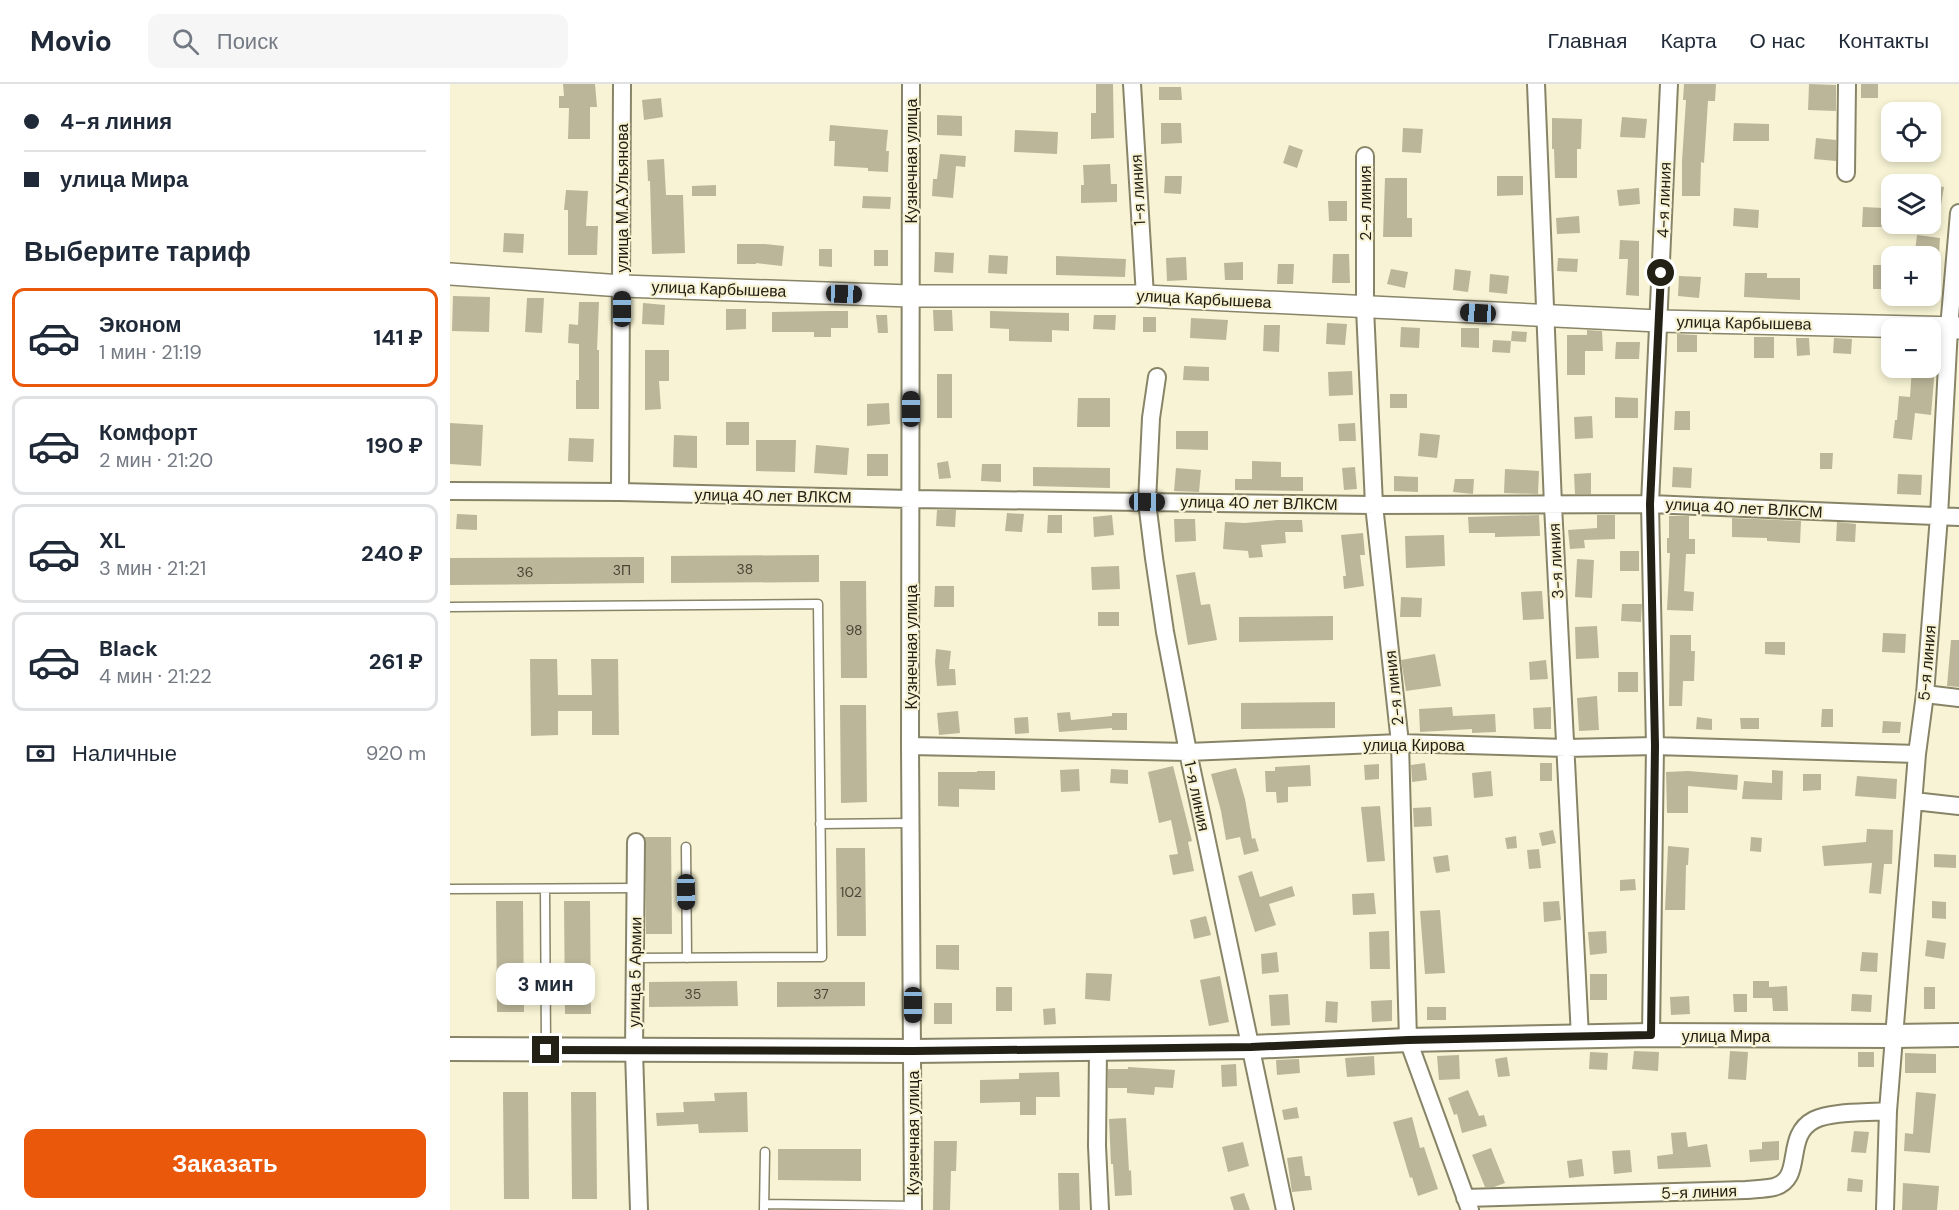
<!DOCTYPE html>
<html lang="ru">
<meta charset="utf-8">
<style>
:root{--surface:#fff;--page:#f6f6f7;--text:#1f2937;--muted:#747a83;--line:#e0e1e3;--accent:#ea580c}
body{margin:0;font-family:"DM Sans",sans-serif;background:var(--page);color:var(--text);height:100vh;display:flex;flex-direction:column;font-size:22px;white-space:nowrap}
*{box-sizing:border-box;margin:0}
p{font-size:20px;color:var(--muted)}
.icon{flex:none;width:33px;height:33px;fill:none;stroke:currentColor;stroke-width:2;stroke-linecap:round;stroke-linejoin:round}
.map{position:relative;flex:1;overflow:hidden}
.side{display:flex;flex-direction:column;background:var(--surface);width:450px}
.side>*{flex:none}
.banner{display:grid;align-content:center;height:132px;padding:0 24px;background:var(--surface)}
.fabs{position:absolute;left:1431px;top:18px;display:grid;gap:12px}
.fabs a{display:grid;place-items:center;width:60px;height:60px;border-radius:12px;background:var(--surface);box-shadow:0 3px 9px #0003;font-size:30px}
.end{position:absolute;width:27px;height:27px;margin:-14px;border:8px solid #232116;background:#fff;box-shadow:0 0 0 3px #fff}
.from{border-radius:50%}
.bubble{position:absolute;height:42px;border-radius:12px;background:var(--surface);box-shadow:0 3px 9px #0003;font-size:20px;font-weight:700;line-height:42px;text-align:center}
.car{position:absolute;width:18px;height:36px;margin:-18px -9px;border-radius:8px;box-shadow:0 0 4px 2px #0007;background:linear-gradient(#222 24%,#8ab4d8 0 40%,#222 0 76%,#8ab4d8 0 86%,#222 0)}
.banner b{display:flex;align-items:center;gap:21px;height:57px;font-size:22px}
.banner b+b{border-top:2px solid var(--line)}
.banner i{width:15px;height:15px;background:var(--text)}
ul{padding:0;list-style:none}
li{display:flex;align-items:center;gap:18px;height:99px;margin:0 12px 9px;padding:0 12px;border:3px solid var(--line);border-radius:12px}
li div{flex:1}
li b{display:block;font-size:22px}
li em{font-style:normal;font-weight:700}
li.selected{border-color:var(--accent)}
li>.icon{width:54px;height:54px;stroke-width:1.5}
h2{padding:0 24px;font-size:27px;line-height:72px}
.pay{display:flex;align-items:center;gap:15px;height:66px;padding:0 24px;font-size:22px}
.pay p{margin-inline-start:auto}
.button{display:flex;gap:12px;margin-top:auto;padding:12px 24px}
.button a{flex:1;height:69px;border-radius:12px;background:var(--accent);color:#fff;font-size:24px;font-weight:700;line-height:69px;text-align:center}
header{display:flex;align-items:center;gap:36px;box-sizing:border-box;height:84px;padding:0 30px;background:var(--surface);border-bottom:2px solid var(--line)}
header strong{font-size:28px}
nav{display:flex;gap:33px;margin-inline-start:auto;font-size:21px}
.search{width:420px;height:54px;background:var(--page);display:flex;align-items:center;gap:15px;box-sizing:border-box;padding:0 21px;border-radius:12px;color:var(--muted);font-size:22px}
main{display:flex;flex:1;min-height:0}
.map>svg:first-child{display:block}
.building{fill:#bbb699}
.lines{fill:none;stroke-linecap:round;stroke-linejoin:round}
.service-casing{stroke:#888468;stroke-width:11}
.minor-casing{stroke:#888468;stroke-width:20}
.tertiary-casing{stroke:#888468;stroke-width:24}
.secondary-casing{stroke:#888468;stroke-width:26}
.service{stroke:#fff;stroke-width:8}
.minor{stroke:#fff;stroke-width:16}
.tertiary{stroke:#fff;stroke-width:21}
.secondary{stroke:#fff;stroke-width:22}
.route{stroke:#232116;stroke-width:8}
.labels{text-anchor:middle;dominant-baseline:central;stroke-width:4.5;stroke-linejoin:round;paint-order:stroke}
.number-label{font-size:14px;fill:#494637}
.street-label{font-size:16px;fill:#232116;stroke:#f7f3d4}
</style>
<header>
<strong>Movio</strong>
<div class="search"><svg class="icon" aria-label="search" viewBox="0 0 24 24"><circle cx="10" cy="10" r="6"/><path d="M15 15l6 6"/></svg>Поиск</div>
<nav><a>Главная</a><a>Карта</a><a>О нас</a><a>Контакты</a></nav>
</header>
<main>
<section class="side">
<div class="banner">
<b><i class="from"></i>4-я линия</b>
<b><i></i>улица Мира</b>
</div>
<h2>Выберите тариф</h2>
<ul>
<li class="selected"><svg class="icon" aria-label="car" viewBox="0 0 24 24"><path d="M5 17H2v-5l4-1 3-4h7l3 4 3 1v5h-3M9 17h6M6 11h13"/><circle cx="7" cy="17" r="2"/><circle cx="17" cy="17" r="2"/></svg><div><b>Эконом</b><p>1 мин · 21:19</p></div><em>141 ₽</em></li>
<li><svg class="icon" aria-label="car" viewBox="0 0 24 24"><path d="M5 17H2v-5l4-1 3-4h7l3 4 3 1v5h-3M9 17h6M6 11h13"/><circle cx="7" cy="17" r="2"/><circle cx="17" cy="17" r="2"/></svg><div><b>Комфорт</b><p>2 мин · 21:20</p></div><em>190 ₽</em></li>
<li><svg class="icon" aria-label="car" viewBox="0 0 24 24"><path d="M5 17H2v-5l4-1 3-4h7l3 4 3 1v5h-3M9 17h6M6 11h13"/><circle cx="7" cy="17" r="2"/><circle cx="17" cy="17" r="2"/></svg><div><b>XL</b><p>3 мин · 21:21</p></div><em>240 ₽</em></li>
<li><svg class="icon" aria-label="car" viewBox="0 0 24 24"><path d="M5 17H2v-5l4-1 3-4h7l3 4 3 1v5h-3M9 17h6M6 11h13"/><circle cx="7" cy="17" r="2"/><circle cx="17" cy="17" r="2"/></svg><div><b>Black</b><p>4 мин · 21:22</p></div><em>261 ₽</em></li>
</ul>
<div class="pay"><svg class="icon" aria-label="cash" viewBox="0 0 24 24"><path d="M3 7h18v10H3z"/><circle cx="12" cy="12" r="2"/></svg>Наличные<p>920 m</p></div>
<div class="button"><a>Заказать</a></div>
</section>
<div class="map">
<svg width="1509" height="1126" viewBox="0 0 1509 1126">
<rect width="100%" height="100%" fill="#f7f3d4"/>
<path class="building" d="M113 0H145L147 23H140V55H118L119 24H109V12H114Z
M646 0H663L664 54 641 55V29H646Z
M1234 0H1266L1265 17H1258L1254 79 1251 78 1250 112H1232V77L1236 16H1233Z
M1359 0 1386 1V27L1358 26Z
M1411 0H1428V14H1411Z
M709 3H731L732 16H709Z
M211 14 213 33 194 36 192 16Z
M487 31 512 32V52L487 51Z
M1172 33 1197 35 1195 54 1170 53Z
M1102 34 1132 35 1131 65H1127V94H1105L1104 65H1102Z
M711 39H731L732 59 711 60Z
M1284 39 1319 40V57H1283Z
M380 41 438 46 436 67H439L438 88 418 87V84L384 82 385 57H379Z
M953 44 973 45 971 69 952 68Z
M565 46 608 48 607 70 564 68Z
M1366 54 1386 56V77L1364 75Z
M839 61 853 66 847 84 833 79Z
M490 70 516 72 515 83 506 82 503 114 482 112 483 95H487Z
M214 75 216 111H233L235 169 202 170 200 97H198L197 76Z
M660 80 661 100H667V118L631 119V101H634L633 81Z
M715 92H732L731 110 714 109Z
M1047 92H1073V111L1047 112Z
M935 94H957V134H962V153H933Z
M266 101V112H242V102Z
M1480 101 1494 103 1491 121 1480 119Z
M1189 104 1190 120 1169 122 1167 106Z
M116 106 138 107 136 142H148L147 171H118V126H114Z
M413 112 441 113 440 125 412 124Z
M878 117H897V137H879Z
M1413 123 1433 124V143H1412Z
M1284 124 1309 126 1308 144 1283 142Z
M1129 132 1130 149 1107 150 1106 134Z
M54 149 74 150 73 169 53 168Z
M1467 151 1490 154 1489 169 1465 167Z
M1170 156 1189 157V212L1176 211 1178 175H1169Z
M287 160H315L334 162 332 182 306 179V180H287Z
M369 165H382V183L369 182Z
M424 166H438V182H424Z
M485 168 504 169 503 189 484 188Z
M883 170H899L900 199H882Z
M539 171 558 172 557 190 538 189Z
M606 172 676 175 675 193 606 191Z
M736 173 737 196 717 197 716 174Z
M1108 174 1128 175 1127 188 1107 187Z
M793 178V196H775L774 179Z
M828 180H844L843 200H827Z
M1423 181H1442V205H1423Z
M941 185 958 188 955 204 937 200Z
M1005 185 1021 187 1018 208 1003 206Z
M1295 189H1317V194H1350V216L1294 213Z
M1040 190 1059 192 1057 210 1039 208Z
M1229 192 1251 193 1249 214 1228 212Z
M3 212 40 213 39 248 2 247Z
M77 214H94L92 249 75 248Z
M129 218H149L147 266H149V325H126V296H129V260L118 259 119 240 128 241Z
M193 219 215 221 214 241 192 240Z
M276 225H296V245L276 246Z
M483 226H502L503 247H484Z
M381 227H398V244H381V253H364V248H322V228Z
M540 227 619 229V247L602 246V258L559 257V245L540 244Z
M426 231H437L438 249H428Z
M644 231H666L665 246 643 245Z
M693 233H706V248H693Z
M741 234 778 236 776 256 740 254Z
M877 239 897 240 895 261 876 260Z
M814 241H830L829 268 813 267Z
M951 243 970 244 969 264 950 263Z
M1011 244H1029V264L1011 263Z
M1137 246 1152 247 1153 267H1135V291H1117V251H1137Z
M1062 247 1077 248 1076 258 1061 257Z
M1227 250 1247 251V268H1227Z
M1304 253H1324V274H1304Z
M1346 254H1359L1360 271 1347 272Z
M1384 254 1402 255 1401 270 1383 269Z
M1043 256 1061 257 1060 269 1042 268Z
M1166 258H1190L1189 275H1165Z
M195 266H219V297H209L211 325 195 326Z
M734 282 759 283V297L733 296Z
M1462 284H1485L1481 331 1465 329 1462 356 1443 354 1445 336H1447L1449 312 1460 313Z
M902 287 903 311 879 312 878 288Z
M487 290H502V334H487Z
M940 310H957V324H940Z
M1165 313 1188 314V334H1165Z
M628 314H660V343H627Z
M439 319 440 340 417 342V320Z
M1225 327H1240V346H1224Z
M1142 332 1143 354 1125 355 1124 333Z
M276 338H299V361H276Z
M0 339 33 341 31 382 0 380Z
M905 339 906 357H889L888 340Z
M726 347H758V366L726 365Z
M970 349 990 351 987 374 968 372Z
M224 351 247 352V384L223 383Z
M119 354 144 355 143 378 118 377Z
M306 356H346L345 388 306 387Z
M366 361 399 364 397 391 364 389Z
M1370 369H1383L1382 385H1370Z
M417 370H438V392H417Z
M498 377 501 394 489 395 487 379Z
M802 377 831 378V393H853V407L785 406V395H802Z
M532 380H551V398L531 397Z
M583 383 660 384V404L583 402Z
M905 383 907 405 894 406 892 384Z
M1223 383 1242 384 1241 404 1222 403Z
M726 384 751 386 749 408 724 407Z
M1055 385 1089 387 1088 410 1054 409Z
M1141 389V410H1125L1124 390Z
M1448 390 1472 391 1471 411 1447 410Z
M944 392 968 393V408L944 407Z
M1005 395H1024L1023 410 1003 408Z
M487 426H506L505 443 486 442Z
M557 429 574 430 572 448 555 447Z
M7 430 27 431V446L6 445Z
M598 431H612V449H597Z
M662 431 664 451 644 453 643 433Z
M1089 431 1090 452 1045 453V449H1019L1018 433Z
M1147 431H1165V455L1134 456 1135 464 1120 465 1118 446 1147 444Z
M1219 432H1239V455H1245V470H1236L1234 507 1244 508 1243 527 1217 526 1220 469H1217V454H1219Z
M1282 434 1351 437 1350 459 1317 457V454L1282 453Z
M724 435H745L746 457 725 458Z
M827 436H852L853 448H835L836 459 811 461 813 473 799 474 798 467 773 465 775 438 795 439Z
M1387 438 1406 440 1405 458 1386 457Z
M913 449 915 471H910L914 502 894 505 893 492H896L891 451Z
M994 451 995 482 956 484 955 452Z
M1170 467H1189V487H1170Z
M369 471V498L221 499V472Z
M194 473V499L0 501V474Z
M1127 475 1144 476 1142 514 1125 513Z
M669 482 670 505 642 506 641 483Z
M745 488 751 521 760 520 767 556 738 561 726 491Z
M390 497H416L417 594H391Z
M485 502H504V523H484Z
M1092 507 1094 535 1073 536 1071 508Z
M951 513 972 514 971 533H950Z
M1172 520H1192L1191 538 1171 537Z
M648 528H669V542H648Z
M883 532V556L789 558V533Z
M1147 542 1149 574 1126 575 1125 543Z
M1433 549 1456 550 1455 569 1432 568Z
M1220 551H1241V567H1245L1244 597H1233L1232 622H1219Z
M1501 556H1509V603L1497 602Z
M1315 558H1335V571L1315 570Z
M486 565 501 567 499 585H505L506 601 487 602 485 578Z
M985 570 991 602 956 607 951 576Z
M80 575H107L108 611H142L141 575H168L169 651H142V627H108V651L81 652Z
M1096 576 1098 595 1080 596 1079 578Z
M1168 588H1188V608H1168Z
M1147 612 1149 646 1129 647 1127 614Z
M885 618V644L791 645V619Z
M390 621H416L417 718 391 719Z
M1002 623 1003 632 1045 630 1046 648 1022 649V645L970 648 969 625Z
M1101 623V645H1084L1083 624Z
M1372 625H1383V643H1371Z
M508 627 510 649 489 651 487 629Z
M620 628 621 636 662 632V629H677V646H662V644L609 648 607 629Z
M578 633 579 649 565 650 564 634Z
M1247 633 1262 635V646L1246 645Z
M1290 634H1309V645H1291Z
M1433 637 1451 638 1450 649H1432Z
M975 679 977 696 962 698 961 681Z
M1090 679H1102V697H1090Z
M929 680V695L915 696 914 681Z
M860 681 861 702 838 703V718L827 719 826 708H816L815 687H825V683Z
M723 682 742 757 738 758 744 787 723 791 719 771 728 770 721 736 709 739 698 688Z
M786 684 795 715 802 755 805 754 809 767 794 771 790 753 776 756 771 727 761 690Z
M629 685 630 707 611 708 610 686Z
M661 685 678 686V700L660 699Z
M1322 686 1333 687 1332 716 1292 715 1294 697 1322 699Z
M527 687H545V706L509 705V723L488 722V688H527Z
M1041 687 1043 712 1024 714 1022 689Z
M1238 687 1288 691 1287 706 1238 702V729H1217L1216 688Z
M1353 690H1371V706L1353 707Z
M1407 692 1447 695 1446 715 1405 712Z
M930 722 935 777 917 778 911 723Z
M981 723 982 742 964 743 963 724Z
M1417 745 1443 746 1442 780H1434L1431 810 1419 809 1422 779 1374 782 1372 762 1416 758Z
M1103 746 1106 759 1092 762 1089 749Z
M1066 752 1067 764 1057 765 1055 754Z
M195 753H221L222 850H196Z
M1301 753 1312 754 1311 768 1300 767Z
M1218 762 1239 764 1238 781H1236L1235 826H1215Z
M386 764H415L416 852H387Z
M1089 765 1091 784 1079 785 1077 766Z
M1484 770 1506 771V784L1484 783Z
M998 771 1000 787 986 789 983 773Z
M802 787 810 813 842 802 845 812 819 820 826 841 805 848 788 792Z
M1185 795 1186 806 1170 807V796Z
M924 809 926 830 903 831 902 810Z
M46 817H73L74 928H47Z
M114 817H140L141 930H115Z
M1109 817 1111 836 1094 838 1093 818Z
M1482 817 1496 818V835L1482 834Z
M990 826 995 889 975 890 970 827Z
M756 832 761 851 744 855 740 836Z
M939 847 940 885H920L919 848Z
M1156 847 1157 869 1140 871 1138 848Z
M1477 856 1496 859 1494 875 1475 872Z
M486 861H509V886L486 885Z
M827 868 829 888 812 890 811 870Z
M1412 868 1428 869 1427 888 1410 887Z
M636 889 662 890 660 917 635 915Z
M1140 890H1157V916H1140Z
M770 892 779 938 759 942 750 896Z
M287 897 288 922 199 923V898Z
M1303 897H1319V903L1337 902 1338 927H1323L1322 914H1303Z
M327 898H415V922L327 923Z
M546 903H562V927H546Z
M1474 903H1485V925H1474Z
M838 910 840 941 821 942 819 911Z
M1283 910H1297V928H1284Z
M1402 910 1422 911 1421 928 1401 927Z
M1239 912 1240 930 1221 931 1220 913Z
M942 916V937L922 938 921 917Z
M876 917 888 918 887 939 875 938Z
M484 919H502V940H484Z
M977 923H996V936H977Z
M605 924 606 940 594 941 593 925Z
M1184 967 1209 968 1208 987 1182 985Z
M1280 967 1298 968 1296 996 1278 995Z
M1140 968 1158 969 1157 986 1139 985Z
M1408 968H1424V983H1408Z
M1455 969 1486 970V989H1455Z
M1009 971 1010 995 989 996 987 972Z
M924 972 925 991 897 993 895 974Z
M1057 973 1060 992 1048 993 1045 975Z
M849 975 850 989 827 991 826 976Z
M786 980 787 1002 772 1003 771 981Z
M678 983 725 986 723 1004 705 1003 704 1011 677 1009V1004H658V985H678Z
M609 988 610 1013H586V1031H570V1018L530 1019V996L569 995V989Z
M1018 1006 1029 1032 1034 1031 1037 1042 1012 1049 1007 1030 1004 1031 998 1014Z
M53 1008H78L79 1115H54Z
M121 1008H146L147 1115H122Z
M297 1008 298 1048 249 1049 248 1040 207 1042 206 1029 234 1028 233 1018 265 1017 264 1009Z
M1466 1008 1486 1010 1480 1069 1454 1067 1455 1049 1463 1050Z
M847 1023 849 1034 834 1036 832 1026Z
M962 1033 970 1064 974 1063 988 1105 968 1112 962 1093 960 1094 943 1038Z
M676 1034 679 1087 681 1086 682 1111 665 1112 663 1080H661L659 1035Z
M1404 1047 1419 1048 1416 1069 1401 1068Z
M1236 1048 1238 1063 1257 1060 1261 1083 1208 1085 1207 1072 1223 1070 1221 1049Z
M484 1057H507L506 1087H501L500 1126H483Z
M1329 1057V1076L1300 1078 1299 1066 1312 1065V1058Z
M793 1058 799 1082 778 1088 772 1063Z
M1041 1064 1055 1099 1044 1103H1035L1022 1071Z
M328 1065H411V1097L328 1096Z
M1180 1066 1182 1088 1164 1090 1162 1067Z
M852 1072 855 1092H860L862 1106 842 1108 837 1074Z
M1132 1075 1134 1092 1119 1094 1117 1077Z
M608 1089H629L630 1126H609Z
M1398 1094 1413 1096 1412 1108 1397 1107Z
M1453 1099 1489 1102 1487 1126H1452Z
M794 1109 800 1126H784L780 1113Z"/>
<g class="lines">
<g class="service-casing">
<path id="service" d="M0 523 368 520 372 873 185 874
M370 740 461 739
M236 763 237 874
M0 805 186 804
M95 805 96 963
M314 1120 463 1122
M314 1126 315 1068"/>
</g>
<g class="minor-casing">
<path id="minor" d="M461 0 460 662 463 1126
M682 0 695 212
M1086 0 1103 421 1130 953
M915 72V224L924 421 950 659 958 956 1020 1126
M1396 89 1397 0
M707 293 701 334 697 418 704 474 715 548 738 668 835 1126
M0 407 170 408 461 415 924 421 1200 420 1509 433
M170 408 172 0
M1475 610 1509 614
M460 662 738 668 950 659 1116 664 1205 662 1467 670
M1464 717 1509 722
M186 758 184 967 189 1126
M1201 951 1205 662 1200 420 1219 0
M648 965 647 1062 650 1126
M1015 1114 1296 1106C1305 1105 1316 1105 1324 1103 1355 1095 1333 1052 1364 1036 1382 1027 1418 1029 1438 1027
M1435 1126 1438 1027 1467 670 1475 610 1489 432 1499 244 1509 129"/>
</g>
<g class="tertiary-casing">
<path id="tertiary" d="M0 190 172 202 460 212H695L1209 237 1509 244"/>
</g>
<g class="secondary-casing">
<path id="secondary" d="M0 965 463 967 801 963 958 956 1201 951 1444 952 1509 951"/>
</g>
<use href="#service" class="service"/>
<use href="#minor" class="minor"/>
<use href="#tertiary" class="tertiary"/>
<use href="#secondary" class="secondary"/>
</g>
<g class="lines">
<path class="route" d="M96 966 463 967 648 965 801 963 958 956 1201 951 1205 662 1200 420 1211 189"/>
</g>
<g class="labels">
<g class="number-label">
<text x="295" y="485">38</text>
<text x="172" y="486">3П</text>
<text x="75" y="488">36</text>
<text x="404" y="546">98</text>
<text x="401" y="808">102</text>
<text x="243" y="910">35</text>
<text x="371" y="910">37</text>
</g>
<g class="street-label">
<text transform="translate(461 77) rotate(-90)">Кузнечная улица</text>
<text transform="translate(688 106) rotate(-93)">1-я линия</text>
<text transform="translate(172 114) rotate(-90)">улица М.А.Ульянова</text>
<text transform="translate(1214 116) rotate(-88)">4-я линия</text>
<text transform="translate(915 119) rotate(-90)">2-я линия</text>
<text transform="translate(269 205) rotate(2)">улица Карбышева</text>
<text transform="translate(754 215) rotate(3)">улица Карбышева</text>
<text transform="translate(1294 239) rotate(1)">улица Карбышева</text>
<text transform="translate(323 412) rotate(1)">улица 40 лет ВЛКСМ</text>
<text transform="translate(809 419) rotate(1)">улица 40 лет ВЛКСМ</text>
<text transform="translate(1294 424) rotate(3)">улица 40 лет ВЛКСМ</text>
<text transform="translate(1106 477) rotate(-93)">3-я линия</text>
<text transform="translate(461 563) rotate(-90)">Кузнечная улица</text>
<text transform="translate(1477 579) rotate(-85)">5-я линия</text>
<text transform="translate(944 604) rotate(-96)">2-я линия</text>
<text x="964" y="661">улица Кирова</text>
<text transform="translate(747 712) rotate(78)">1-я линия</text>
<text transform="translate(185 888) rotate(-89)">улица 5 Армии</text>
<text x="1276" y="952">улица Мира</text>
<text transform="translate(463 1049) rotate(-90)">Кузнечная улица</text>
<text transform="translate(1249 1108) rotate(-2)">5-я линия</text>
</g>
</g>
</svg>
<div class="fabs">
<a><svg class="icon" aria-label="locate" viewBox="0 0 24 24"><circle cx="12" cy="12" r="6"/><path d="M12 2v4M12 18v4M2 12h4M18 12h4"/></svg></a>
<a><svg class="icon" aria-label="layers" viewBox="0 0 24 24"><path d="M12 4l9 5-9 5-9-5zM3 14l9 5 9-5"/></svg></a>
<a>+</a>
<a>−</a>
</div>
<i class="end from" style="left:1211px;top:189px"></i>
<i class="end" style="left:96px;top:966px"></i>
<div class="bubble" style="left:46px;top:879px;width:99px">3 мин</div>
<i class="car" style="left:394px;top:210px;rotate:92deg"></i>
<i class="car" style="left:172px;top:225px;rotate:0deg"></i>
<i class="car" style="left:1028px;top:229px;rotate:273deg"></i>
<i class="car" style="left:461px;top:325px;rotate:0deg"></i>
<i class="car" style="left:697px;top:418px;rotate:91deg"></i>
<i class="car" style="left:236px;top:808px;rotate:179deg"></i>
<i class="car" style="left:463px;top:921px;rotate:180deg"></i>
</div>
</main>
